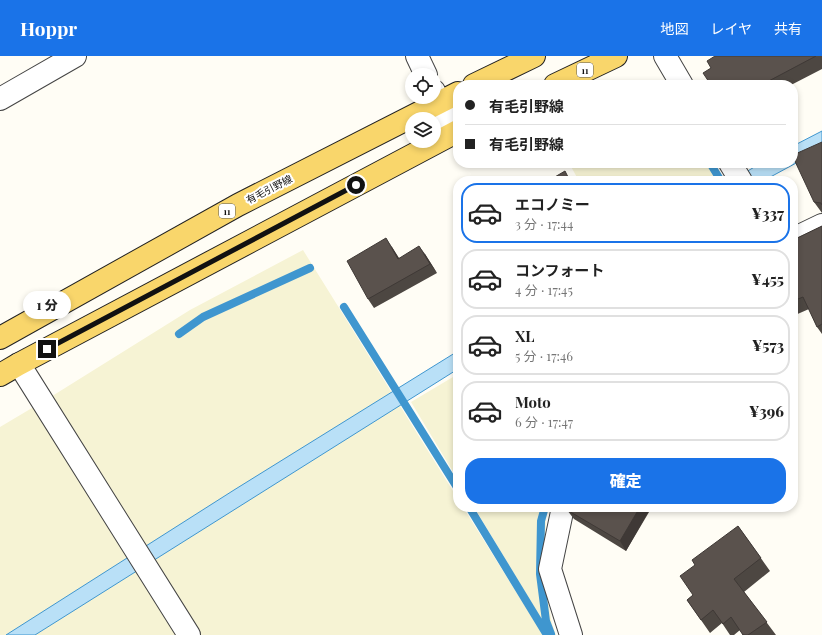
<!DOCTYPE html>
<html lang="ja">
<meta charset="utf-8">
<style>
:root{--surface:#fff;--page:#f2f2f2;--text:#222;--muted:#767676;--line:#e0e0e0;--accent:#1a73e8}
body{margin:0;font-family:"Playfair Display","Noto Sans JP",serif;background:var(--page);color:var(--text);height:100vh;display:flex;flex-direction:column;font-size:15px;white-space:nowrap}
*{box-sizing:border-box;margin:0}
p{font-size:13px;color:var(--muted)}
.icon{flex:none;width:22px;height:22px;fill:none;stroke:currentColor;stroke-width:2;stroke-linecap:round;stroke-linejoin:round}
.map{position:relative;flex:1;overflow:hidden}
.panel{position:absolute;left:453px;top:120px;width:345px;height:336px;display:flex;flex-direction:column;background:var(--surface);border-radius:16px;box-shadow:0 2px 6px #0003}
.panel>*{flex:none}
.top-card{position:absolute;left:453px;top:24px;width:345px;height:88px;border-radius:16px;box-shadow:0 2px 6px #0003;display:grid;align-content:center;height:88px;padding:0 12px;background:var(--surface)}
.buttons{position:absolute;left:405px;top:12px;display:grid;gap:8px}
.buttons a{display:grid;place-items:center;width:36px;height:36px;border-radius:50%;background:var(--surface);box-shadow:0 2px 6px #0003;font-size:20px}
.end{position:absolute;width:18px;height:18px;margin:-9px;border:5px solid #111;background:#fff;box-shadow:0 0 0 2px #fff}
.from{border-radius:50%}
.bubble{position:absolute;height:28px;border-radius:14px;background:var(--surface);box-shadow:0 2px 6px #0003;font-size:13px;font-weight:800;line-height:28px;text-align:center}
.top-card b{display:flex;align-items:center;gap:14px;height:38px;font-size:15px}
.top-card b+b{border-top:1px solid var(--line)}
.top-card i{width:10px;height:10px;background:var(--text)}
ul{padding:7px 0 0;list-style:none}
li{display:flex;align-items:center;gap:12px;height:60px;margin:0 8px 6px;padding:0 4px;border:2px solid var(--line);border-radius:16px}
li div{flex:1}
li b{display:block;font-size:15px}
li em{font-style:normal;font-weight:800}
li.selected{border-color:var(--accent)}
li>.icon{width:36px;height:36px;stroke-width:1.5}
.button{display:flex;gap:8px;margin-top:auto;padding:8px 12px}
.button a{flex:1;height:46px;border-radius:16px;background:var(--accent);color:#fff;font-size:16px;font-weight:800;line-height:46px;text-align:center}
header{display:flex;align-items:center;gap:24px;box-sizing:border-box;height:56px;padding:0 20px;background:var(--accent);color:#fff}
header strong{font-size:19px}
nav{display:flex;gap:22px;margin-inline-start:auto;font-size:14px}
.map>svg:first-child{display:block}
.farmland{fill:#f6f3d4}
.water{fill:#b9e0f7;stroke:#3f96cf}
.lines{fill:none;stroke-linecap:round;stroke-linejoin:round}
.stream{stroke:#3f96cf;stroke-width:8}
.minor-casing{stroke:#444;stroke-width:24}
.tertiary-casing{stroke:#444;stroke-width:24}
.primary-casing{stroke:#222;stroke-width:24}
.minor{stroke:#fff;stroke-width:22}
.tertiary{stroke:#fff;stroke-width:22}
.primary{stroke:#f9d66b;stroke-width:22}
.wall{fill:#4d4742}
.shaded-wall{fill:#3f3936}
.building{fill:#5a524d;stroke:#3f3936}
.route{stroke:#111;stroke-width:5}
.labels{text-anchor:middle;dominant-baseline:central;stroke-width:4;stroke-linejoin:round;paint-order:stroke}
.shield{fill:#fff;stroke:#585858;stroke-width:1}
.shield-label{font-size:9px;font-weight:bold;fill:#111}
.street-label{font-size:10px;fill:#111;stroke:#fff}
</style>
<header>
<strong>Hoppr</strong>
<nav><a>地図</a><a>レイヤ</a><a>共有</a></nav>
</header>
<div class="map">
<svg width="822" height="579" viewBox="0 0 822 579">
<rect width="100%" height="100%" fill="#fffdf5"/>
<path class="farmland" d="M569 107H714L725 125H579Z
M303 194 458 443V451H463L543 579H196L49 342 190 254Z
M458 318V424L411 346Z
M37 349 179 579H0V371Z
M474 451H549L546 463 544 518 552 568 556 579H551Z"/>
<path class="water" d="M822 75V93L763 125H731L761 107H793V90Z
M458 295V313L35 579H6L234 434Z"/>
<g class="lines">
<path class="stream" d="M710 107 721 125
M344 251 458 433
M179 278 203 261 310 212
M469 451 547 579
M545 451 541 465 540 518 546 565 551 578"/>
<g class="minor-casing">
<path id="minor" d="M665 0 682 29
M0 43 75 0
M730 107 741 125
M793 183 822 169
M19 308 189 579
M563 451 550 513 571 579"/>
</g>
<g class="tertiary-casing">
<path id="tertiary" d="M417 0 426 19
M434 35 454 76"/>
</g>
<g class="primary-casing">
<path id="primary" d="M474 29 534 0
M555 29 616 0
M0 282 238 149 458 37
M0 319 19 308 458 75"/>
</g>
<use href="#minor" class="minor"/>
<use href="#tertiary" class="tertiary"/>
<use href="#primary" class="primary"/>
</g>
<path class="wall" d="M715 0H822V13L791 29H711V12Z
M822 86V157L814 146Z
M822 170V278L817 271 809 253 793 260V184Z
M392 191 399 202 425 198 437 217 374 252 368 243Z
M652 451 626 495 574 463 567 454Z
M738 470 770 515 744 536 776 579H743L740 574 734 579H730L722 567 710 577 687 544 693 539 695 509Z"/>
<path class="shaded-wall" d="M386 182 392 191 404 211 398 203Z
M419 190 425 198 437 217 430 208Z
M640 451H651L626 495 620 485Z"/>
<path class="building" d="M715 0H816L765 27 766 29H711L703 17 711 12 707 5Z
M822 86V149L821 147 814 146 793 101V99Z
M565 115 570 125H548Z
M822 170V268L817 271 803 241 793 245V184Z
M386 182 398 203 419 190 430 208 368 243 347 205Z
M569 451H640L620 485 567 454Z
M738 470 761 502 734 523 767 566 748 579H743L731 561 723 568 713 554 701 564 687 544 693 539 680 520 695 509 692 504Z"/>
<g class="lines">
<path class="route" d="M47 293 356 129"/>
</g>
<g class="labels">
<g class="shield">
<rect x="577" y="7" width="16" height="14" rx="3"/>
<rect x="219" y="148" width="16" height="14" rx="3"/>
</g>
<g class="shield-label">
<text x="585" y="14">11</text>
<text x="227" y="155">11</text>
</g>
<g class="street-label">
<text transform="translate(269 133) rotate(-27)">有毛引野線</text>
</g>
</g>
</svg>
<div class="buttons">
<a><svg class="icon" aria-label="locate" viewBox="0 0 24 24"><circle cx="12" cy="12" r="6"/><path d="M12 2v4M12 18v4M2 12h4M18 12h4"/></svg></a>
<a><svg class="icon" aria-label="layers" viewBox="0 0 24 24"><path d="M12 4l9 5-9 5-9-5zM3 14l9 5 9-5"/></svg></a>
</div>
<i class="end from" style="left:356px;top:129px"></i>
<i class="end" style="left:47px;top:293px"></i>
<div class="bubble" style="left:23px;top:235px;width:48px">1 分</div>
<div class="top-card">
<b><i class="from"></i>有毛引野線</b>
<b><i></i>有毛引野線</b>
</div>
<section class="panel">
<ul>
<li class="selected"><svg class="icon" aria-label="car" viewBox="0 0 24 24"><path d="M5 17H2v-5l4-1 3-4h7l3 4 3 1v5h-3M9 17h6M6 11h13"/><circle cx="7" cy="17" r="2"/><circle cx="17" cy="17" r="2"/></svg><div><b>エコノミー</b><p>3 分 · 17:44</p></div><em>¥337</em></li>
<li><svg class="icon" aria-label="car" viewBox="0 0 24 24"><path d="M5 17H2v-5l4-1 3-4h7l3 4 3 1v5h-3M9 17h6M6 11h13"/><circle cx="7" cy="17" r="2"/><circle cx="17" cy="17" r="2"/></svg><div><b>コンフォート</b><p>4 分 · 17:45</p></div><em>¥455</em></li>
<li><svg class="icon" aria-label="car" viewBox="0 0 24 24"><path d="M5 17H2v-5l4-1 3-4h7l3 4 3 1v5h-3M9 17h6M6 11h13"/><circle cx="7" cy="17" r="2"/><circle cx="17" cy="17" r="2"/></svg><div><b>XL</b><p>5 分 · 17:46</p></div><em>¥573</em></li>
<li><svg class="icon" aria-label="car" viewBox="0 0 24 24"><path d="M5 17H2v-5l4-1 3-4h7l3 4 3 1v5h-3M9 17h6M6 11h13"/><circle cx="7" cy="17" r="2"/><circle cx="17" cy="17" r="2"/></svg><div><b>Moto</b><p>6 分 · 17:47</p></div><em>¥396</em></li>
</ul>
<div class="button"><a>確定</a></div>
</section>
</div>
